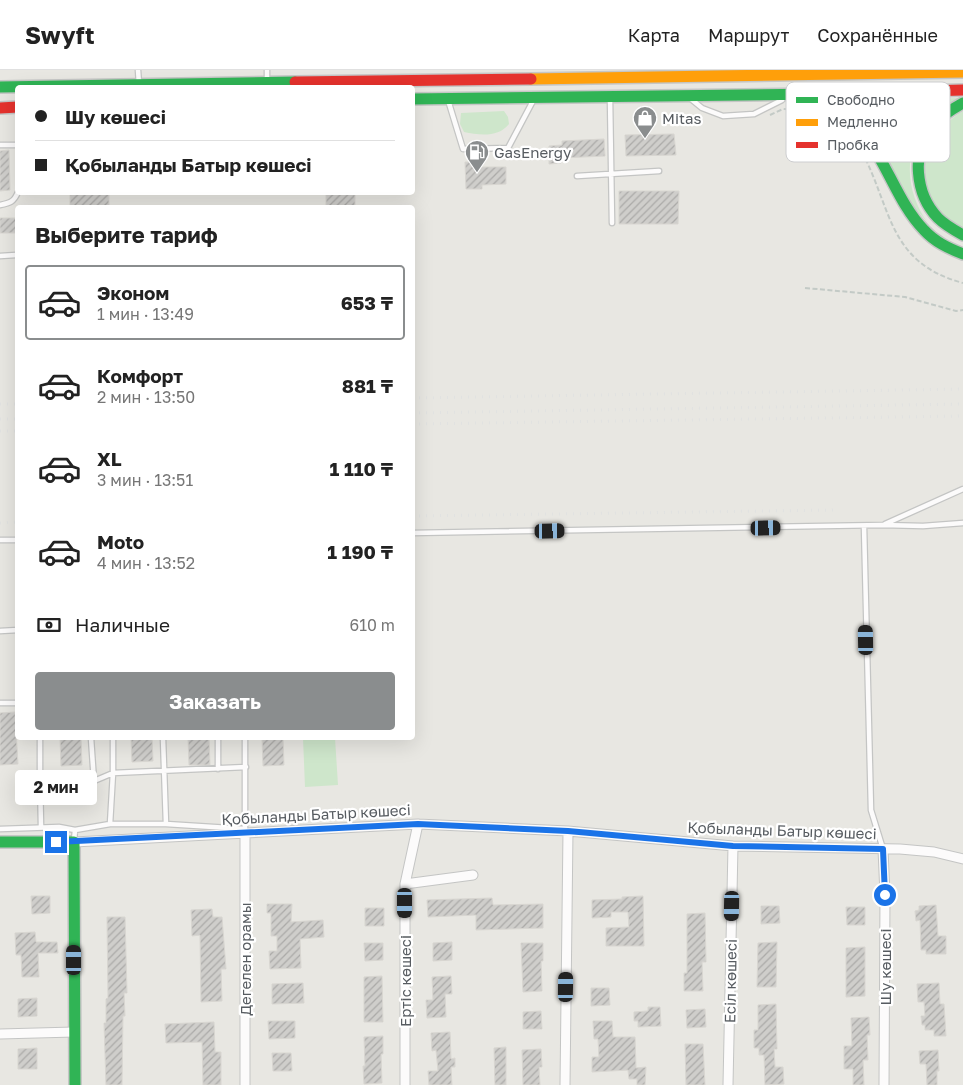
<!DOCTYPE html>
<html lang="ru">
<meta charset="utf-8">
<style>
:root{--surface:#fff;--page:#f6f6f6;--text:#222;--muted:#767676;--line:#e0e0e0;--accent:#8a8d8e}
body{margin:0;font-family:"Golos Text",sans-serif;background:var(--page);color:var(--text);height:100vh;display:flex;flex-direction:column;font-size:19px;white-space:nowrap}
*{box-sizing:border-box;margin:0}
p{font-size:16px;color:var(--muted)}
.icon{flex:none;width:28px;height:28px;fill:none;stroke:currentColor;stroke-width:2;stroke-linecap:round;stroke-linejoin:round}
.map{position:relative;flex:1;overflow:hidden}
.side{position:absolute;left:15px;top:135px;width:400px;height:535px;display:flex;flex-direction:column;background:var(--surface);border-radius:5px;box-shadow:0 5px 20px #0002}
.side>*{flex:none}
.guide{position:absolute;left:15px;top:15px;width:400px;height:110px;border-radius:5px;box-shadow:0 5px 20px #0002;display:grid;align-content:center;height:110px;padding:0 20px;background:var(--surface)}
.end{position:absolute;width:22px;height:22px;margin:-11px;border:6px solid #1a73e8;background:#fff;box-shadow:0 0 0 2px #fff}
.from{border-radius:50%}
.bubble{position:absolute;height:35px;border-radius:5px;background:var(--surface);box-shadow:0 5px 20px #0002;font-size:16px;font-weight:700;line-height:35px;text-align:center}
.car{position:absolute;width:15px;height:30px;margin:-15px -8px;border-radius:6px;box-shadow:0 0 4px 1px #0007;background:linear-gradient(#222 24%,#8ab4d8 0 40%,#222 0 76%,#8ab4d8 0 86%,#222 0)}
.guide b{display:flex;align-items:center;gap:18px;height:48px;font-size:19px}
.guide b+b{border-top:1px solid var(--line)}
.guide i{width:12px;height:12px;background:var(--text)}
ul{padding:0;list-style:none}
li{display:flex;align-items:center;gap:15px;height:75px;margin:0 10px 8px;padding:0 10px;border:2px solid transparent;border-radius:5px}
li div{flex:1}
li b{display:block;font-size:19px}
li em{font-style:normal;font-weight:700}
li.on{border-color:var(--accent)}
li>.icon{width:45px;height:45px;stroke-width:1.5}
h2{padding:0 20px;font-size:22px;line-height:60px}
.pay{display:flex;align-items:center;gap:12px;height:55px;padding:0 20px;font-size:19px}
.pay p{margin-inline-start:auto}
.cta{display:flex;gap:10px;margin-top:auto;padding:10px 20px}
.cta a{flex:1;height:58px;border-radius:5px;background:var(--accent);color:#fff;font-size:20px;font-weight:700;line-height:58px;text-align:center}
header{display:flex;align-items:center;gap:30px;box-sizing:border-box;height:70px;padding:0 25px;background:var(--surface);border-bottom:1px solid var(--line)}
header strong{font-size:24px}
nav{display:flex;gap:28px;margin-inline-start:auto;font-size:18px}
.map>svg:first-child{display:block}
.grass{fill:#cee6cb}
.building{fill:url(#building-hatch);stroke:#d8d6d1}
.lines{fill:none;stroke-linecap:round;stroke-linejoin:round}
.lane-casing{stroke:#c4c5c4;stroke-width:7}
.street-casing{stroke:#c4c5c4;stroke-width:11}
.fast-casing{stroke:#c5c6c5;stroke-width:14}
.slow-casing{stroke:#c5c6c5;stroke-width:14}
.jam-casing{stroke:#c5c6c5;stroke-width:14}
.path{stroke:#c3cac6;stroke-width:2;stroke-dasharray:5 2.5;stroke-linecap:butt}
.lane{stroke:#fcfbfb;stroke-width:4.5}
.street{stroke:#fcfbfb;stroke-width:9}
.fast{stroke:#30b455;stroke-width:11}
.slow{stroke:#ff9f0a;stroke-width:11}
.jam{stroke:#e5322d;stroke-width:11}
.rail{stroke:#e1e2e1;stroke-width:3;stroke-dasharray:1 6;stroke-linecap:butt}
.route{stroke:#1a73e8;stroke-width:6}
.labels{text-anchor:middle;dominant-baseline:central;stroke-width:4.5;stroke-linejoin:round;paint-order:stroke}
.poi-label{font-size:15px;fill:#575c61;stroke:#fff;text-anchor:start}
.street-label{font-size:15px;fill:#575c61;stroke:#fff}
.key{fill:#fff;stroke:#cdced0;stroke-width:1}
.key-label{font-size:14px;fill:#575c61}
</style>
<header>
<strong>Swyft</strong>
<nav><a>Карта</a><a>Маршрут</a><a>Сохранённые</a></nav>
</header>
<div class="map">
<svg width="963" height="1015" viewBox="0 0 963 1015">
<defs>
<pattern id="building-hatch" width="6" height="6" patternUnits="userSpaceOnUse" patternTransform="scale(1.25)"><rect width="6" height="6" fill="#cfcecb"/><path d="M-1 1l2-2M0 6l6-6M5 7l2-2" fill="none" stroke="#abaaa8"/></pattern>
</defs>
<rect width="100%" height="100%" fill="#e8e7e2"/>
<path class="grass" d="M958 28C947 35 935 42 927 52 902 82 906 123 928 153L913 136 901 118 877 71 864 56 823 30 841 29 871 38 872 45 913 44V36L934 29Z
M504 41 508 47 509 54C498 68 479 65 464 62L460 54 461 43Z
M963 41V159C955 153 944 148 938 140 932 132 928 122 926 112 921 79 936 58 963 41Z
M303 668H335L338 715 305 717Z"/>
<path class="building" d="M674 64 676 85 626 86 625 65Z
M604 69 605 86 561 88V93L549 94V76L562 75V71Z
M9 80 10 120 0 121V81Z
M465 92H481V97H506V114L482 115V119H466Z
M619 121H679L678 154H619Z
M70 122H109V138H70Z
M326 122H355V138H326Z
M0 148H18V163H0Z
M15 642 18 694 0 695V643Z
M60 668H81L82 695 61 696Z
M131 668H152L153 691 132 692Z
M188 668H209L210 695H189Z
M262 668H283L284 695 263 696Z
M31 826H50V843L32 844Z
M643 826 644 876H606V858L629 857 628 842H611V847L592 848V830L622 829V827Z
M492 828 493 835 543 834V858L476 860V845L428 847 427 830Z
M267 834H292L291 852 323 850 324 867 300 869 301 898 270 899 269 881H277V866H271V843H267Z
M936 835 938 866H946V884H926V880H921L920 850 916 851 915 841 919 840V836Z
M761 836H779L780 853 761 854Z
M846 837H865V855H847Z
M365 838H384V856H365Z
M212 839 213 847H222L226 899H221L222 931 201 932 200 865 192 866 191 840Z
M705 843 706 892H702L703 921H684V903H687V844Z
M107 847H125L127 923H124L125 946H123L122 1015H106L104 953H106V929L108 928Z
M35 862 36 872H57L58 883H38L39 907H22L21 885H16L15 863Z
M452 872V890L433 891V873Z
M777 872 776 917H757L758 873Z
M364 873H383V890L365 891Z
M521 873H543V891H541L542 921 523 922Z
M865 877V926L846 927V878Z
M382 906 383 952H364V907Z
M451 906 452 924H445L446 947 427 948 426 930H433L432 907Z
M303 913 304 933 272 934V914Z
M939 913 940 934H944L946 966H934V960H925V955H922L921 946H925L924 932H918L917 914Z
M591 918H609L610 935 591 936Z
M37 928V946L18 947V929Z
M776 934 777 979H774L775 997H783L784 1014 765 1015 764 985H759V978H754V960H758V935Z
M648 937H660L661 956 638 957V951H634V942L648 941Z
M705 939 706 957 687 958 686 940Z
M541 941 542 959H523V942Z
M869 947 870 965H867L868 990H863L864 1015H853V999H844V976H852L851 948Z
M268 951H295V968L269 969Z
M593 951H612L613 967H635L636 998 646 997 645 1015H637V1009H629L628 1000 592 1002V987H599L598 969H594Z
M214 952 215 982H221V1015H203L202 972 166 973 165 954Z
M450 962 451 989 455 988V997H451L452 1015H429L428 1001H438L436 980 432 981 431 963Z
M383 966V984H381L382 1013 364 1014 363 996H365L364 967Z
M685 974H703L705 1015H686Z
M506 977V1015H495L494 978Z
M37 978V999H18V979Z
M541 979 542 997H539L540 1015H523L522 980Z
M938 980 939 1001H937V1015H927L926 994H920L919 981Z
M272 983H291L292 1001H273Z"/>
<g class="lines">
<g class="lane-casing">
<path id="lane" d="M138 0 139 14
M267 0V11
M610 28 612 153
M691 29 702 38 723 46 754 44 782 30
M448 30 463 79 508 78 534 29
M0 75H18
M577 106 659 101
M0 135C10 133 14 132 18 122
M0 186 16 185
M885 454 963 419
M864 456 871 740 883 779
M412 463 883 455 923 456 963 453
M0 470H18
M0 561 18 560
M0 633H18
M40 668V707L94 711 113 703V668
M91 668 94 711
M163 668 166 754
M218 668V699
M40 707 41 757
M110 754H166L245 759V668
M0 759 59 757 75 760
M74 771 75 760 110 754 113 703 246 697"/>
</g>
<g class="street-casing">
<path id="street" d="M74 772 418 754 568 761 733 776 900 779 934 782 963 789
M883 779 885 825 884 1015
M405 814 418 754
M0 964 74 962
M245 1015V763
M405 1015V814L473 805
M565 1015 568 761
M728 1015 733 776"/>
</g>
<g class="fast-casing">
<path id="fast" d="M0 17 295 12
M412 29 820 24
M803 29C817 33 831 36 842 44 883 71 891 126 924 160 935 172 948 178 963 184
M963 33C952 39 941 46 932 56 911 82 915 124 938 148 945 155 954 160 963 165
M0 772H74L75 1015"/>
</g>
<g class="slow-casing">
<path id="slow" d="M531 9 963 2
M850 28 871 33H912L936 25"/>
</g>
<g class="jam-casing">
<path id="jam" d="M295 12 531 9
M820 24 963 20
M0 38 18 37"/>
</g>
<path class="path" d="M770 45 783 39 799 40
M862 82C892 139 888 193 963 213
M805 218 905 227 956 241 963 240"/>
<use href="#lane" class="lane"/>
<use href="#street" class="street"/>
<use href="#fast" class="fast"/>
<use href="#slow" class="slow"/>
<use href="#jam" class="jam"/>
<path class="rail" d="M412 328 963 319
M0 334H18
M412 343 963 334
M0 349H18
M412 354 963 346
M0 361H18
M412 446 837 440
M0 453 18 452"/>
</g>
<g class="lines">
<path class="route" d="M56 772 418 754 568 761 733 776 883 779 885 825"/>
</g>
<defs>
<g id="shop-pin" transform="scale(1.25)"><path d="M0 17L-7.5 6A9.5 9.5 0 1 1 7.5 6Z" fill="#8a8d8e" stroke="#fff"/><path d="M-5-2.5h2.3a2.7 3.5 0 0 1 5.4 0H5L5.5 6h-11ZM-1.5-2.5h3a1.5 2.3 0 0 0-3 0Z" fill="#fff"/></g>
<g id="fuel-pin" transform="scale(1.25)"><path d="M0 17L-7.5 6A9.5 9.5 0 1 1 7.5 6Z" fill="#8a8d8e" stroke="#fff"/><path d="M-5.5-6h7V0h2V4h1.3V-2.5L3-4.5l.8-.8L6-3V5H2.5V1h-1V6h-7ZM-4.2-4.7v3.2H.2V-4.7Z" fill="#fff"/></g>
</defs>
<g fill-rule="evenodd">
<use href="#shop-pin" x="645" y="48"/>
<use href="#fuel-pin" x="477" y="82"/>
</g>
<g class="labels">
<g class="poi-label">
<text x="662" y="48">Mitas</text>
<text x="494" y="82">GasEnergy</text>
</g>
<g class="street-label">
<text transform="translate(316 744) rotate(-3)">Қобыланды Батыр көшесі</text>
<text transform="translate(782 760) rotate(2)">Қобыланды Батыр көшесі</text>
<text transform="translate(245 889) rotate(-90)">Дегелен орамы</text>
<text transform="translate(885 897) rotate(-90)">Шу көшесі</text>
<text transform="translate(405 911) rotate(-90)">Ертіс көшесі</text>
<text transform="translate(730 911) rotate(-89)">Есіл көшесі</text>
</g>
</g>
<rect x="786" y="12" width="164" height="80" rx="8" class="key"/>
<rect x="796" y="27" width="22" height="6" fill="#30b455"/>
<rect x="796" y="49" width="22" height="7" fill="#ff9f0a"/>
<rect x="796" y="72" width="22" height="6" fill="#e5322d"/>
<g class="key-label">
<text x="827" y="35">Свободно</text>
<text x="827" y="57">Медленно</text>
<text x="827" y="80">Пробка</text>
</g>
</svg>
<i class="end from" style="left:885px;top:825px"></i>
<i class="end" style="left:56px;top:772px"></i>
<div class="bubble" style="left:15px;top:700px;width:82px">2 мин</div>
<i class="car" style="left:766px;top:458px;rotate:89deg"></i>
<i class="car" style="left:550px;top:461px;rotate:89deg"></i>
<i class="car" style="left:866px;top:570px;rotate:359deg"></i>
<i class="car" style="left:405px;top:833px;rotate:180deg"></i>
<i class="car" style="left:732px;top:836px;rotate:181deg"></i>
<i class="car" style="left:74px;top:890px;rotate:0deg"></i>
<i class="car" style="left:566px;top:917px;rotate:1deg"></i>
<div class="guide">
<b><i class="from"></i>Шу көшесі</b>
<b><i></i>Қобыланды Батыр көшесі</b>
</div>
<section class="side">
<h2>Выберите тариф</h2>
<ul>
<li class="on"><svg class="icon" aria-label="car" viewBox="0 0 24 24"><path d="M5 17H2v-5l4-1 3-4h7l3 4 3 1v5h-3M9 17h6M6 11h13"/><circle cx="7" cy="17" r="2"/><circle cx="17" cy="17" r="2"/></svg><div><b>Эконом</b><p>1 мин · 13:49</p></div><em>653 ₸</em></li>
<li><svg class="icon" aria-label="car" viewBox="0 0 24 24"><path d="M5 17H2v-5l4-1 3-4h7l3 4 3 1v5h-3M9 17h6M6 11h13"/><circle cx="7" cy="17" r="2"/><circle cx="17" cy="17" r="2"/></svg><div><b>Комфорт</b><p>2 мин · 13:50</p></div><em>881 ₸</em></li>
<li><svg class="icon" aria-label="car" viewBox="0 0 24 24"><path d="M5 17H2v-5l4-1 3-4h7l3 4 3 1v5h-3M9 17h6M6 11h13"/><circle cx="7" cy="17" r="2"/><circle cx="17" cy="17" r="2"/></svg><div><b>XL</b><p>3 мин · 13:51</p></div><em>1 110 ₸</em></li>
<li><svg class="icon" aria-label="car" viewBox="0 0 24 24"><path d="M5 17H2v-5l4-1 3-4h7l3 4 3 1v5h-3M9 17h6M6 11h13"/><circle cx="7" cy="17" r="2"/><circle cx="17" cy="17" r="2"/></svg><div><b>Moto</b><p>4 мин · 13:52</p></div><em>1 190 ₸</em></li>
</ul>
<div class="pay"><svg class="icon" aria-label="cash" viewBox="0 0 24 24"><path d="M3 7h18v10H3z"/><circle cx="12" cy="12" r="2"/></svg>Наличные<p>610 m</p></div>
<div class="cta"><a>Заказать</a></div>
</section>
</div>
